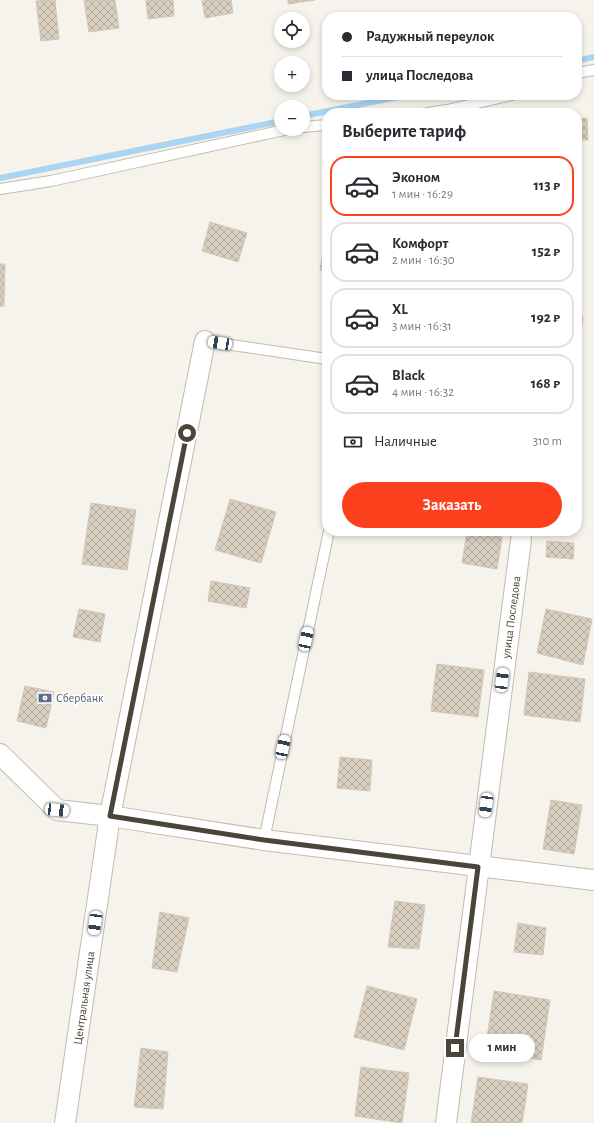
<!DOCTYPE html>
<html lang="ru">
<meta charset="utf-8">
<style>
:root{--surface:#fff;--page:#f2f2f3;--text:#2b2b33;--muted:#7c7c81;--line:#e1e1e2;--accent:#fc3f1d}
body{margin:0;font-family:"Alegreya Sans",sans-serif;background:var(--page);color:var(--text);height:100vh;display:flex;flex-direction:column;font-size:15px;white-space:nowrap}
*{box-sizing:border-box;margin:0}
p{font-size:13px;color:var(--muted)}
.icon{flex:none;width:22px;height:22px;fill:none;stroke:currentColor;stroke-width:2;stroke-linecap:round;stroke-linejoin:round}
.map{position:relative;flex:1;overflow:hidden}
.drawer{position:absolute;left:322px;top:108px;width:260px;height:428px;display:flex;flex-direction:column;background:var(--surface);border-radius:16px;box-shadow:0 2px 6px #0003}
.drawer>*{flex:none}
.top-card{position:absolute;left:322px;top:12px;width:260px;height:88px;border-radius:16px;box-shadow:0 2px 6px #0003;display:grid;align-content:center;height:88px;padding:0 20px;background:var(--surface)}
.fabs{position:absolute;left:274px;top:12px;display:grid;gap:8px}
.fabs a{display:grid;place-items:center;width:36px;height:36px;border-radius:50%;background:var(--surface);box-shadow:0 2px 6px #0003;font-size:20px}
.end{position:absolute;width:18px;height:18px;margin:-9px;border:5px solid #4b4439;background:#fff;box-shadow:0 0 0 2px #fff}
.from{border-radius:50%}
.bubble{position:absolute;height:28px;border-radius:14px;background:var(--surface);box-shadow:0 2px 6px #0003;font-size:13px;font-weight:700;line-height:28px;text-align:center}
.car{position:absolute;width:12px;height:24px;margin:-12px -6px;border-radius:5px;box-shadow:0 0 3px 1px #0007;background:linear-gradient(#fff 24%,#345 0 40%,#fff 0 76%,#345 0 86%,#fff 0)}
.top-card b{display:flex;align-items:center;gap:14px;height:38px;font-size:15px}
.top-card b+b{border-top:1px solid var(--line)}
.top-card i{width:10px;height:10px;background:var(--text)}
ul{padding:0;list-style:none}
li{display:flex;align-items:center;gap:12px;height:60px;margin:0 8px 6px;padding:0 12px;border:2px solid var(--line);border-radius:16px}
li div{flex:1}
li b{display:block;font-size:15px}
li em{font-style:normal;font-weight:700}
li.on{border-color:var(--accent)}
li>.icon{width:36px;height:36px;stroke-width:1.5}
h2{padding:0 20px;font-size:18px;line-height:48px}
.pay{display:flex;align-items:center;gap:10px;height:44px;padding:0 20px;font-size:15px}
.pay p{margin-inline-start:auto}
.primary-button{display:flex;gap:8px;margin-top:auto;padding:8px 20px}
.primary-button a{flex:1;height:46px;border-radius:24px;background:var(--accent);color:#fff;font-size:16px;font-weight:700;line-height:46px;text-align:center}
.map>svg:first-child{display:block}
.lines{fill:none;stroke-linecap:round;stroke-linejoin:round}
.stream{stroke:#a9d4f2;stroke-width:6}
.building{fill:url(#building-cross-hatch);stroke:#d3c7b4}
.service-casing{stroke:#c2bbae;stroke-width:12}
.minor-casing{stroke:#c2bbae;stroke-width:22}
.service{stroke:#fff;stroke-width:10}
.minor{stroke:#fff;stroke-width:20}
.route{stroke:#4b4439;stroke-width:5}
.labels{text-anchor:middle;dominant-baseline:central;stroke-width:3;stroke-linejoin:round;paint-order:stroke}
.street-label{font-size:12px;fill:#4b4439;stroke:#fff}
.service-label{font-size:12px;fill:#4e5e75;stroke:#fff;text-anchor:start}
</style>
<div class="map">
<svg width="594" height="1123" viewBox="0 0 594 1123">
<defs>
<pattern id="building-cross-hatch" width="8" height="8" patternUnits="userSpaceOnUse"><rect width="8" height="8" fill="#d8cfc1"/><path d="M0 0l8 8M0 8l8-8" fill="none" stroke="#b1aa9e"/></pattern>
</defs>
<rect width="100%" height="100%" fill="#f6f3ec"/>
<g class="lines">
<path class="stream" d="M577 61 594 57
M303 116 408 95
M0 178 281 121"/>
</g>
<path class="building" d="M55 0 59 39 41 41 36 1Z
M84 0H115L119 28 89 32Z
M146 0H173L174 16 148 19Z
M202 0H231L233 13 205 18Z
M288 0H315L288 4Z
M587 118 588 140H577V119Z
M210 222 247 233 238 262 202 251Z
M327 231V272L320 270Z
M0 264H5L4 306H0Z
M577 316 583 317 578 353 577 352Z
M230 499 276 512 261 563 215 550Z
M91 503 136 510 127 570 82 564Z
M467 532 502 537 497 569 462 563Z
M547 541 574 543 573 559 546 557Z
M211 581 250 588 246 608 208 601Z
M79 609 105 614 100 642 73 637Z
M546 609 592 619 583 665 537 653Z
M437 664 484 670 478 717 431 711Z
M529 672 585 679 580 722 524 715Z
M25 686 54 692 46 728 17 721Z
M340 757 372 760 370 791 337 788Z
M551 800 582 805 574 854 543 849Z
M395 901 425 905 419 949 388 947Z
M160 912 189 918 177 972 152 968Z
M518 923 546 928 543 955 514 952Z
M367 986 417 999 404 1050 354 1037Z
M494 991 550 1000 541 1060 485 1051Z
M141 1048 168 1052 163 1109 134 1107Z
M361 1067 409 1073 402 1123 355 1116Z
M478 1077 528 1084 522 1123H471Z"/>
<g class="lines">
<g class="service-casing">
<path id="service" d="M577 73 594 70
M427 113 447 110 512 95
M303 127 327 125
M0 189 51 181 289 129
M205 341 327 359
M264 840 329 531"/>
</g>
<g class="minor-casing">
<g id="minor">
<path d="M205 341 110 816 264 840 594 880"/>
<path d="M0 754 57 810 110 816 65 1123"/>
<path id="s1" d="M446 1123 521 540"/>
</g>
</g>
<use href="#service" class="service"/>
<use href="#minor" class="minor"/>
</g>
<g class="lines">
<path class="route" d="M187 433 110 816 264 840 478 867 455 1048"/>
</g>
<defs>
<g id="bank-bare" transform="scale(1.08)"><path d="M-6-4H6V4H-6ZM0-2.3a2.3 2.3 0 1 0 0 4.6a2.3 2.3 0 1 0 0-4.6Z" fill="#5c6f8a" stroke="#fff" stroke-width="2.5" paint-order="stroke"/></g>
</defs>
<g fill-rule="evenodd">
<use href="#bank-bare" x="45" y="698"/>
</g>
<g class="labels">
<g class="street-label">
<text stroke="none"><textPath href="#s1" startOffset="510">улица Последова</textPath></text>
<text transform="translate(84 998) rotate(-82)">Центральная улица</text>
</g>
<g class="service-label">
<text x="56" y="698">Сбербанк</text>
</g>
</g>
</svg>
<div class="fabs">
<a><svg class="icon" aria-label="locate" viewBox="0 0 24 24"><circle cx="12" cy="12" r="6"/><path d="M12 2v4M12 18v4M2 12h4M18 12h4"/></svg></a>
<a>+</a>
<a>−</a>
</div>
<i class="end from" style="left:187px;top:433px"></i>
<i class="end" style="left:455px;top:1048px"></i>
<div class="bubble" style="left:469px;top:1034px;width:66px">1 мин</div>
<i class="car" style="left:220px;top:343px;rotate:279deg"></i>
<i class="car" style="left:306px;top:639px;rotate:12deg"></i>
<i class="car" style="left:502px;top:680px;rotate:7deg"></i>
<i class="car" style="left:283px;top:747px;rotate:12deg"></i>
<i class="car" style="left:486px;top:805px;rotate:188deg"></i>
<i class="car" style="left:57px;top:810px;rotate:96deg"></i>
<i class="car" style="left:95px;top:923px;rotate:188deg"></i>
<div class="top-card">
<b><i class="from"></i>Радужный переулок</b>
<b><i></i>улица Последова</b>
</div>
<section class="drawer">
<h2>Выберите тариф</h2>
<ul>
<li class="on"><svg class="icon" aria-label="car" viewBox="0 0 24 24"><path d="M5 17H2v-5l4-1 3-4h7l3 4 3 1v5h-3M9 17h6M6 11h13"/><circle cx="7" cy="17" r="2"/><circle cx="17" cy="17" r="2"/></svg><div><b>Эконом</b><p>1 мин · 16:29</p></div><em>113 ₽</em></li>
<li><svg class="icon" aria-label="car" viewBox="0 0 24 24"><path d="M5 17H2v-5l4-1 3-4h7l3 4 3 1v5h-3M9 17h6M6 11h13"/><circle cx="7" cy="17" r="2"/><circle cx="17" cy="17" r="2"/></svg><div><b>Комфорт</b><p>2 мин · 16:30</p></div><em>152 ₽</em></li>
<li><svg class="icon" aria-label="car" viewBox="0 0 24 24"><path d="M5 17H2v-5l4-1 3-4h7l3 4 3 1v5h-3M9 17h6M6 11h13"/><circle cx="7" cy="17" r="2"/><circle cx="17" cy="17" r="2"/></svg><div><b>XL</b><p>3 мин · 16:31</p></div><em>192 ₽</em></li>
<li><svg class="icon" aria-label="car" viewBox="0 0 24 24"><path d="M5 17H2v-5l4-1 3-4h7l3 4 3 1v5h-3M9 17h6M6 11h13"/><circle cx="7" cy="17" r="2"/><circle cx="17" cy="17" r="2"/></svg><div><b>Black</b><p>4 мин · 16:32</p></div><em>168 ₽</em></li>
</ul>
<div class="pay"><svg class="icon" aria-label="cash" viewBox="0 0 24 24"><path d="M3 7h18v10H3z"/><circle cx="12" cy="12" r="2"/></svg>Наличные<p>310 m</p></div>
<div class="primary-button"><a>Заказать</a></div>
</section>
</div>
